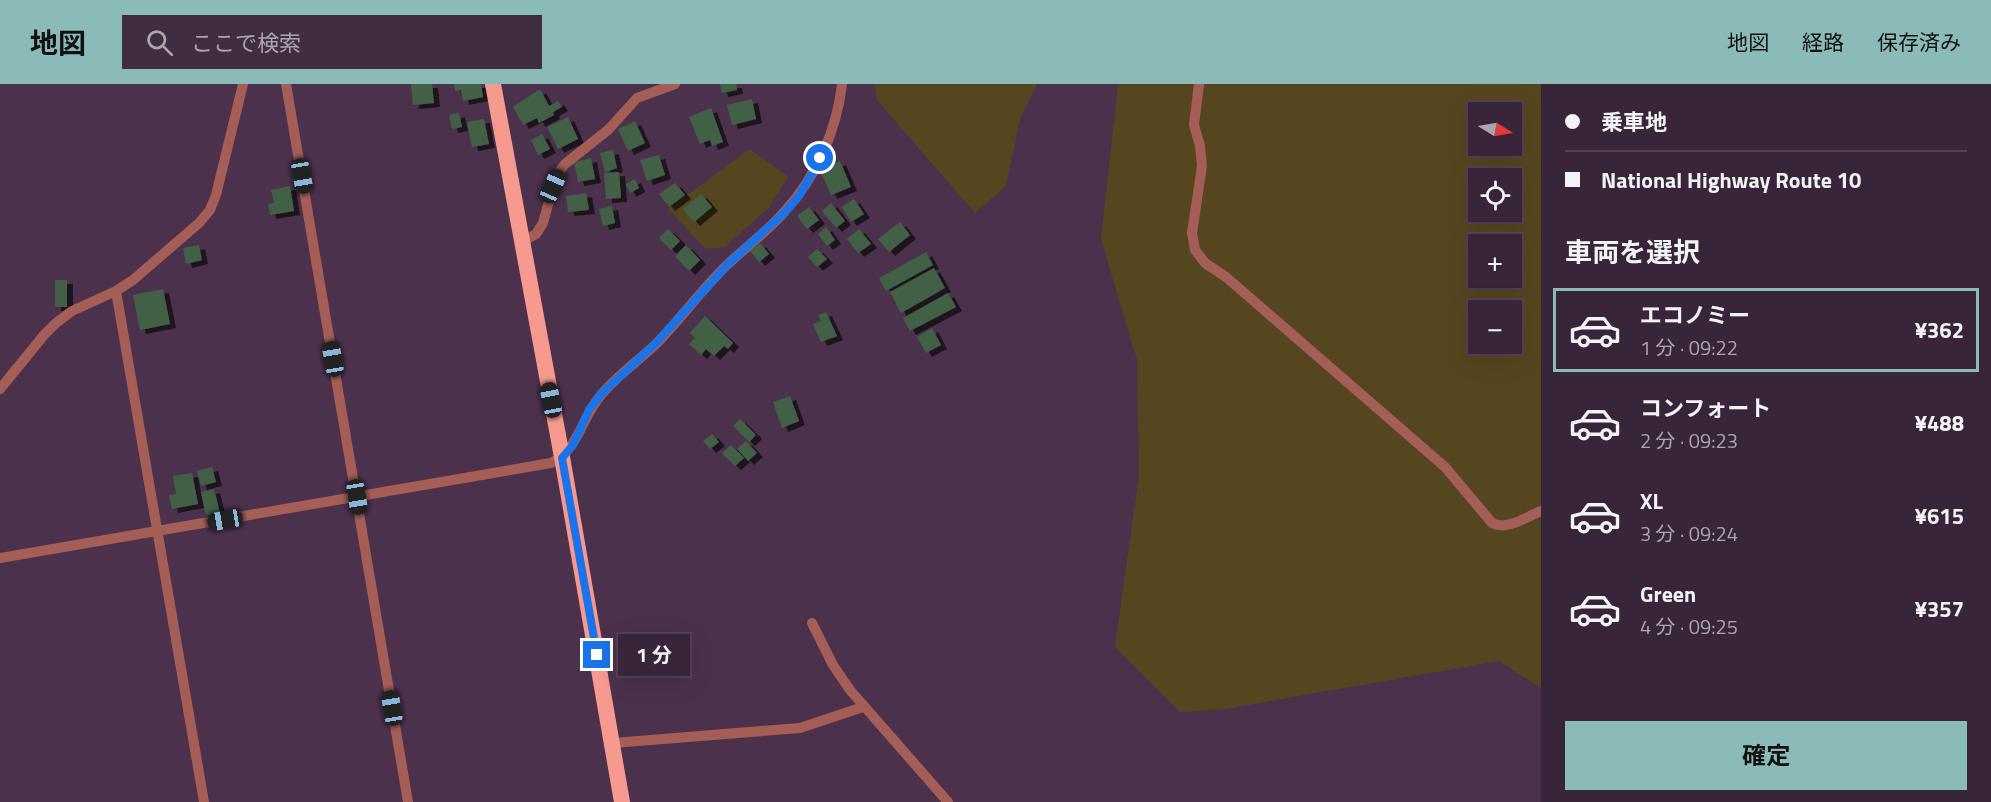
<!DOCTYPE html>
<html lang="ja">
<meta charset="utf-8">
<style>
:root{--surface:#392539;--page:#402d41;--text:#f1f3f6;--muted:#aba5ae;--line:#534253;--accent:#8bbbb9}
body{margin:0;font-family:"Titillium Web","Noto Sans JP",sans-serif;background:var(--page);color:var(--text);height:100vh;display:flex;flex-direction:column;font-size:22px;white-space:nowrap}
*{box-sizing:border-box;margin:0}
p{font-size:20px;color:var(--muted)}
.icon{flex:none;width:33px;height:33px;fill:none;stroke:currentColor;stroke-width:2;stroke-linecap:round;stroke-linejoin:round}
.map{position:relative;flex:1;overflow:hidden}
.drawer{display:flex;flex-direction:column;background:var(--surface);width:450px}
.drawer>*{flex:none}
.top-card{display:grid;align-content:center;height:132px;padding:0 24px;background:var(--surface)}
.needle{width:39px;rotate:101deg}
.controls{position:absolute;left:1468px;top:18px;display:grid;gap:12px}
.controls a{display:grid;place-items:center;width:54px;height:54px;border-radius:0px;background:var(--surface);box-shadow:0 6px 24px #0002,0 0 0 2px var(--line);font-size:30px}
.end{position:absolute;width:27px;height:27px;margin:-14px;border:8px solid #1a73e8;background:#fff;box-shadow:0 0 0 3px #fff}
.from{border-radius:50%}
.bubble{position:absolute;height:42px;border-radius:0px;background:var(--surface);box-shadow:0 6px 24px #0002,0 0 0 2px var(--line);font-size:20px;font-weight:700;line-height:42px;text-align:center}
.car{position:absolute;width:18px;height:36px;margin:-18px -9px;border-radius:8px;box-shadow:0 0 4px 2px #0007;background:linear-gradient(#222 24%,#8ab4d8 0 40%,#222 0 76%,#8ab4d8 0 86%,#222 0)}
.top-card b{display:flex;align-items:center;gap:21px;height:57px;font-size:22px}
.top-card b+b{border-top:2px solid var(--line)}
.top-card i{width:15px;height:15px;background:var(--text)}
ul{padding:0;list-style:none}
li{display:flex;align-items:center;gap:18px;height:84px;margin:0 12px 9px;padding:0 12px;border:3px solid transparent;border-radius:0px}
li div{flex:1}
li b{display:block;font-size:22px}
li em{font-style:normal;font-weight:700}
li.selected{border-color:var(--accent)}
li>.icon{width:54px;height:54px;stroke-width:1.5}
h2{padding:0 24px;font-size:27px;line-height:72px}
.button{display:flex;gap:12px;margin-top:auto;padding:12px 24px}
.button a{flex:1;height:69px;border-radius:0px;background:var(--accent);color:#111;font-size:24px;font-weight:700;line-height:69px;text-align:center}
header{display:flex;align-items:center;gap:36px;box-sizing:border-box;height:84px;padding:0 30px;background:var(--accent);color:#111}
header strong{font-size:28px}
nav{display:flex;gap:33px;margin-inline-start:auto;font-size:21px}
.search{width:420px;height:54px;background:var(--page);display:flex;align-items:center;gap:15px;box-sizing:border-box;padding:0 21px;border-radius:0px;color:var(--muted);font-size:22px}
main{display:flex;flex:1;min-height:0}
.map>svg:first-child{display:block}
.green{fill:#564620;fill-rule:evenodd}
.building{fill:#426145;filter:url(#shadow)}
.lines{fill:none;stroke-linecap:round;stroke-linejoin:round}
.minor{stroke:#a55e56;stroke-width:10}
.trunk{stroke:#f6998e;stroke-width:16}
.route{stroke:#1a73e8;stroke-width:8}
</style>
<header>
<strong>地図</strong>
<div class="search"><svg class="icon" aria-label="search" viewBox="0 0 24 24"><circle cx="10" cy="10" r="6"/><path d="M15 15l6 6"/></svg>ここで検索</div>
<nav><a>地図</a><a>経路</a><a>保存済み</a></nav>
</header>
<main>
<div class="map">
<svg width="1541" height="718" viewBox="0 0 1541 718">
<defs>
<filter id="shadow"><feDropShadow dx="6" dy="4" stdDeviation="0" flood-color="#0009"/></filter>
</defs>
<rect width="100%" height="100%" fill="#4c314c"/>
<path class="green" d="M874 0H1037L1020 34 1006 102 975 129 877 16Z
M1118 0H1541V604L1499 577 1225 625 1180 628 1115 563 1139 391 1137 276 1101 155ZM1479 28H1512V62H1479ZM1479 94H1512V128H1479ZM1479 160H1512V194H1479ZM1479 226H1512V260H1479Z
M750 65 788 93 769 123 725 163 706 165 668 125Z"/>
<path class="building" d="M411 0H432L434 19 413 21Z
M454 0H481L483 13 463 17 461 6 455 7Z
M720 0H736L737 6 722 9Z
M540 5 549 22 558 17 562 23 553 28 554 31 539 39 537 34 523 41 513 23Z
M752 15 756 35 732 41 727 21Z
M711 24 723 58 712 62 710 56 700 60 689 33Z
M459 29 462 43 452 45 449 31Z
M568 33 578 55 558 65 547 43Z
M484 35 489 60 472 63 467 38Z
M635 37 645 59 628 67 618 45Z
M542 50 550 65 538 71 531 56Z
M613 66 617 84 605 88 600 69Z
M659 71 665 91 647 97 640 76Z
M591 74 595 95 578 98 574 78Z
M840 77 851 103 831 111 820 86Z
M619 88 621 114 606 115 604 89Z
M635 95 639 104 630 109 626 100Z
M675 99 685 111 669 123 659 110Z
M290 102 294 127 270 131 268 120 274 119 271 106Z
M586 109 589 126 568 128 566 112Z
M701 110 712 123 694 138 683 125Z
M854 115 864 130 851 138 842 123Z
M831 119 845 137 836 144 822 127Z
M612 122 615 139 603 142 599 125Z
M809 123 819 136 807 145 797 132Z
M900 138 910 151 889 168 878 155Z
M826 143 835 156 827 162 818 150Z
M668 145 680 157 671 166 659 154Z
M859 145 871 160 858 169 847 155Z
M760 159 769 170 759 178 750 167Z
M199 161 202 176 186 180 183 164Z
M686 161 700 176 689 187 675 172Z
M817 165 827 175 817 183 808 173Z
M926 168 933 181 886 207 879 194Z
M934 184 945 204 901 229 890 208Z
M55 196H67V223H55Z
M163 205 170 240 140 246 133 211Z
M948 209 956 223 910 247 903 234Z
M826 228 837 252 821 258 813 240 821 237 818 231Z
M705 232 733 259 728 265 724 262 714 272 706 265 701 271 689 260 695 254 690 249Z
M932 244 941 261 926 269 917 253Z
M790 312 799 337 782 344 773 318Z
M740 335 756 351 749 358 733 342Z
M712 350 719 358 710 365 703 357Z
M746 357 757 369 748 377 737 365Z
M731 361 744 374 735 382 722 369Z
M212 383 216 398 201 402 197 387Z
M192 389 198 420 172 425 169 411 176 410 173 392Z
M214 405 220 429 206 432 201 408Z"/>
<g class="lines">
<path class="minor" d="M286 0 408 718
M1199 0 1194 41 1200 62 1202 82 1192 149 1195 166 1205 179 1226 193 1445 383 1492 439C1507 447 1526 433 1541 427
M522 158 536 150 543 139 553 102 558 89 565 80 608 46 637 14 675 0
M116 207 204 718
M0 305 44 251 56 239 72 227 116 207 133 196 199 139 210 126 216 111 243 0
M0 474 551 379C580 364 581 334 601 311 617 291 640 276 658 258 682 233 703 204 728 180 747 162 768 147 785 127 816 93 837 46 842 0
M812 539 833 581 850 606 948 718
M613 659 800 644 863 623"/>
<path class="trunk" d="M493 0 562 373 622 718"/>
</g>
<g class="lines">
<path class="route" d="M597 571 562 374 573 361 589 326 602 309 655 260 728 180 784 129 799 112 812 90 820 74"/>
</g>
</svg>
<div class="controls">
<a><svg class="needle" viewBox="-14 -14 28 28"><path d="M0-13l5 13h-10z" fill="#e53935"/><path d="M0 13l5-13h-10z" fill="#aba5ae"/></svg></a>
<a><svg class="icon" aria-label="locate" viewBox="0 0 24 24"><circle cx="12" cy="12" r="6"/><path d="M12 2v4M12 18v4M2 12h4M18 12h4"/></svg></a>
<a>+</a>
<a>−</a>
</div>
<i class="end from" style="left:820px;top:74px"></i>
<i class="end" style="left:597px;top:571px"></i>
<div class="bubble" style="left:618px;top:550px;width:72px">1 分</div>
<i class="car" style="left:302px;top:92px;rotate:170deg"></i>
<i class="car" style="left:553px;top:102px;rotate:24deg"></i>
<i class="car" style="left:333px;top:275px;rotate:350deg"></i>
<i class="car" style="left:551px;top:316px;rotate:349deg"></i>
<i class="car" style="left:357px;top:413px;rotate:171deg"></i>
<i class="car" style="left:225px;top:436px;rotate:260deg"></i>
<i class="car" style="left:392px;top:624px;rotate:351deg"></i>
</div>
<section class="drawer">
<div class="top-card">
<b><i class="from"></i>乗車地</b>
<b><i></i>National Highway Route 10</b>
</div>
<h2>車両を選択</h2>
<ul>
<li class="selected"><svg class="icon" aria-label="car" viewBox="0 0 24 24"><path d="M5 17H2v-5l4-1 3-4h7l3 4 3 1v5h-3M9 17h6M6 11h13"/><circle cx="7" cy="17" r="2"/><circle cx="17" cy="17" r="2"/></svg><div><b>エコノミー</b><p>1 分 · 09:22</p></div><em>¥362</em></li>
<li><svg class="icon" aria-label="car" viewBox="0 0 24 24"><path d="M5 17H2v-5l4-1 3-4h7l3 4 3 1v5h-3M9 17h6M6 11h13"/><circle cx="7" cy="17" r="2"/><circle cx="17" cy="17" r="2"/></svg><div><b>コンフォート</b><p>2 分 · 09:23</p></div><em>¥488</em></li>
<li><svg class="icon" aria-label="car" viewBox="0 0 24 24"><path d="M5 17H2v-5l4-1 3-4h7l3 4 3 1v5h-3M9 17h6M6 11h13"/><circle cx="7" cy="17" r="2"/><circle cx="17" cy="17" r="2"/></svg><div><b>XL</b><p>3 分 · 09:24</p></div><em>¥615</em></li>
<li><svg class="icon" aria-label="car" viewBox="0 0 24 24"><path d="M5 17H2v-5l4-1 3-4h7l3 4 3 1v5h-3M9 17h6M6 11h13"/><circle cx="7" cy="17" r="2"/><circle cx="17" cy="17" r="2"/></svg><div><b>Green</b><p>4 分 · 09:25</p></div><em>¥357</em></li>
</ul>
<div class="button"><a>確定</a></div>
</section>
</main>
